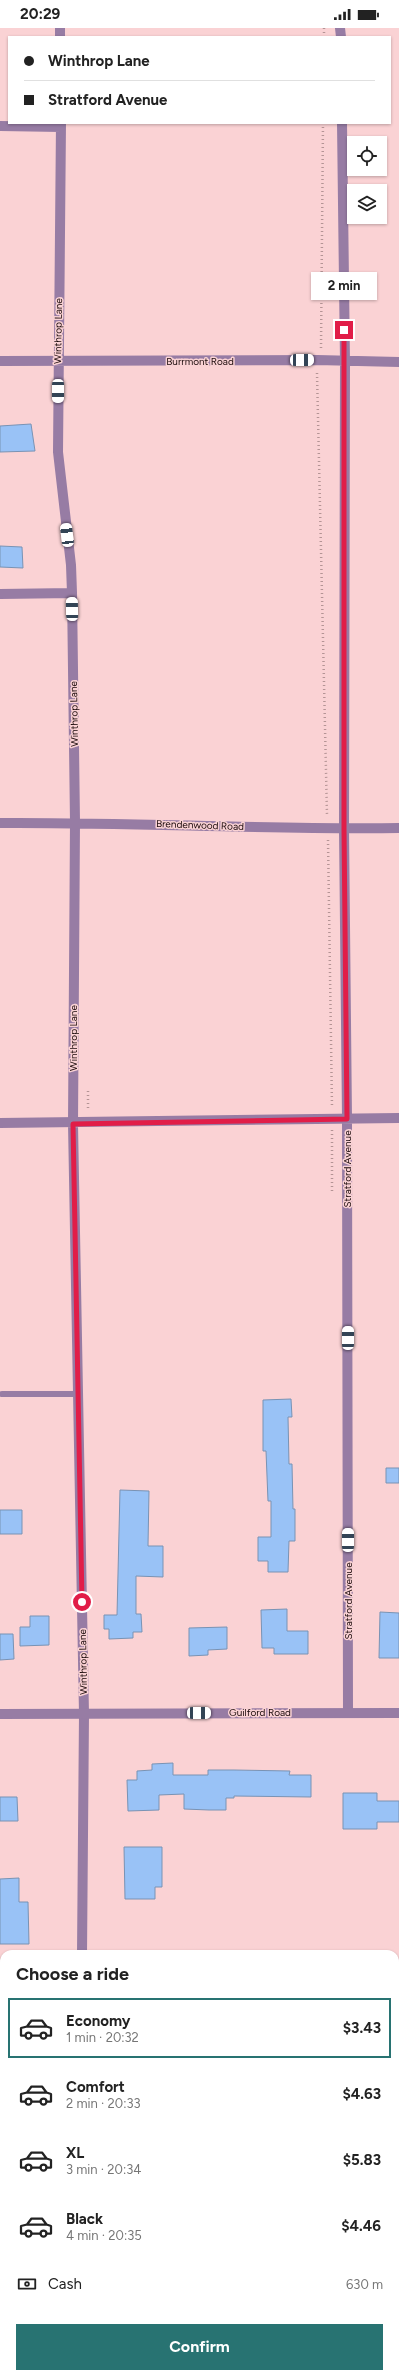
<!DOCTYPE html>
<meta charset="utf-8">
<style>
:root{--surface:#fff;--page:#f6f6f6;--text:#222;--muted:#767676;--line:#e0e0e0;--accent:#287372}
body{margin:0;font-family:Figtree,sans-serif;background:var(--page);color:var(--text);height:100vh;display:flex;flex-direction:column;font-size:15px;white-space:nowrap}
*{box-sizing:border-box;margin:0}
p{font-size:13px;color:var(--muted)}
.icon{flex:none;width:22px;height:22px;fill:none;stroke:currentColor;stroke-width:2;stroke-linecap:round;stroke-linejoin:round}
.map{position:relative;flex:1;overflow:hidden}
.side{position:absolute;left:0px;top:1922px;width:399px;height:428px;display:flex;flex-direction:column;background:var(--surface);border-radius:12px 12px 0 0;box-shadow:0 1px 3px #0004}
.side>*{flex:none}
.hud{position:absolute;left:8px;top:8px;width:383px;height:88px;border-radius:0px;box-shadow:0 1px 3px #0004;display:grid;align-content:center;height:88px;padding:0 16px;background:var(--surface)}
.buttons{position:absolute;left:347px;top:108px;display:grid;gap:8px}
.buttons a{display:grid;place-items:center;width:40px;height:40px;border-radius:0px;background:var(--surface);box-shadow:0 1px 3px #0004;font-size:20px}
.end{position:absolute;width:18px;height:18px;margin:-9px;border:5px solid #e11d48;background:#fff;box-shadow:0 0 0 2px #fff}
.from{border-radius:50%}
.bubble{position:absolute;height:28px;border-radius:0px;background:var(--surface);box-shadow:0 1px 3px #0004;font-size:13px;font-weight:700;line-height:28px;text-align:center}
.car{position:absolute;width:12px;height:24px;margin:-12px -6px;border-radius:5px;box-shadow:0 0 3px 1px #0007;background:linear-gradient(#fff 24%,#345 0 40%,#fff 0 76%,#345 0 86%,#fff 0)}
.hud b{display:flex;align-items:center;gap:14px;height:38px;font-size:15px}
.hud b+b{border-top:1px solid var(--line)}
.hud i{width:10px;height:10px;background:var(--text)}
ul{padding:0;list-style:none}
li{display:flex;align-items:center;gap:12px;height:60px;margin:0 8px 6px;padding:0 8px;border:2px solid transparent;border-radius:0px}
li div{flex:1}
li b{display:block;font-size:15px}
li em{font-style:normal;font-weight:700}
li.current{border-color:var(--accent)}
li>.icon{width:36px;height:36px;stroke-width:1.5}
h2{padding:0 16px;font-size:18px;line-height:48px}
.pay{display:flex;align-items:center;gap:10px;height:44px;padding:0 16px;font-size:15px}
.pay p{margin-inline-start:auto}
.cta{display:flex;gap:8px;margin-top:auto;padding:8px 16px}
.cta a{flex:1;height:46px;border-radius:0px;background:var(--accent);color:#fff;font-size:16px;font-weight:700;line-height:46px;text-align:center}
.status{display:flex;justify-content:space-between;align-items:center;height:28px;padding:0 20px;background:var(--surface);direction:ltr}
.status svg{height:11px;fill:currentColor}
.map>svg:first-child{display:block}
.building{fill:#99c2f6;stroke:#7993b4}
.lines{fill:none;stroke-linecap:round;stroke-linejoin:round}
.path{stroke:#b49495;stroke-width:2.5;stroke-dasharray:1 3;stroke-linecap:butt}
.service{stroke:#977ca4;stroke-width:6}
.minor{stroke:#977ca4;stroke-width:10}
.tertiary{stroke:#977ca4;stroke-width:10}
.route{stroke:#e11d48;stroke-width:5}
.labels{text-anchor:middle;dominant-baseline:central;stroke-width:3;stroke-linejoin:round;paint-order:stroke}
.street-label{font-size:10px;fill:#19090a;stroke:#fad2d4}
</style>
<div class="status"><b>20:29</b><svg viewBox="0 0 49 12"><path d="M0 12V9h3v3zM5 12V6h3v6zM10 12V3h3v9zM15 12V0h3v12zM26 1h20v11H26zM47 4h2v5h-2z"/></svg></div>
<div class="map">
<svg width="399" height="2350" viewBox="0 0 399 2350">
<rect width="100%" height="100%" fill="#fad2d4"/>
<path class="building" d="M31 396 35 423 0 424V398Z
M0 518 22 519 23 540 0 539Z
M291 1371 292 1389H288L289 1436H292L293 1481H295V1513H289L288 1544H268V1533H258V1509H271V1473H268L266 1423H263V1372Z
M386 1440H399V1455H386Z
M120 1462 149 1463 148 1518H163V1549L136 1548V1586H141L142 1604H133V1610L109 1611V1601H104V1587H117Z
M0 1482H22V1506H0Z
M287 1581V1603H308V1626H274V1620H262L261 1582Z
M380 1584 399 1585V1630H379Z
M30 1588H49V1617L20 1618V1599H30Z
M227 1599V1621L208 1622V1627L189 1628V1600Z
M0 1606H13L14 1631 0 1632Z
M173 1735V1747H208V1742H234L290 1743 289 1747H311V1769L234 1768V1770H226V1782H209L184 1781V1766L159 1767V1782L128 1783 127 1752H137V1743L152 1742V1736Z
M343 1765H377V1773H399V1794H377V1801H343Z
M0 1769H17L18 1793H0Z
M124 1819H162V1859H155V1871H125Z
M19 1850V1874H28L29 1916H0V1851Z"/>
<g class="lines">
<path class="path" d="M324 9V0
M321 320 323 95
M317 345 327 787
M328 812 332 1079
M88 1063V1082
M332 1102V1163"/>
<path class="service" d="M2 1366H78
M327 2346V2350
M363 2346V2350"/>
<path class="minor" d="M60 0V9
M340 0 341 9
M61 95 58 424 71 537 72 565 75 794 73 1096 84 1686 82 1926
M342 95 345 334 344 801 347 1091 348 1684
M0 98 61 99
M0 333 317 332 399 334
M0 566 72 565
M0 795C133 794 266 802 399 800
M0 1095 399 1090
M395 2158H399
M128 2346V2350"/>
<path class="tertiary" d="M0 1686 399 1685"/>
</g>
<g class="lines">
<path class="route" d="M82 1574 73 1096 347 1091 344 801V302"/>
</g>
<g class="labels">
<g class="street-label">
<text transform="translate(58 303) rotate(-89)">Winthrop Lane</text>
<text x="200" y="333">Burrmont Road</text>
<text transform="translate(74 686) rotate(-91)">Winthrop Lane</text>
<text transform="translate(200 797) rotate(2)">Brendenwood Road</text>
<text transform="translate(73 1010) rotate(-90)">Winthrop Lane</text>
<text transform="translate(347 1141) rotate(-90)">Stratford Avenue</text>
<text transform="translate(348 1573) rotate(-90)">Stratford Avenue</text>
<text transform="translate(83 1634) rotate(-91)">Winthrop Lane</text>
<text x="260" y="1684">Guilford Road</text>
</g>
</g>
</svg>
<div class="buttons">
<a><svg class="icon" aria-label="locate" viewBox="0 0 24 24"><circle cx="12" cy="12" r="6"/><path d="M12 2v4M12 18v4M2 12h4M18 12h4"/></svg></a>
<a><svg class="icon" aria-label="layers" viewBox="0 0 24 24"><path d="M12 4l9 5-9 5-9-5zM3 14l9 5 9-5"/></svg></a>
</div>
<i class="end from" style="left:82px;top:1574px"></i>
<i class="end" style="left:344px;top:302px"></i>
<div class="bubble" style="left:311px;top:244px;width:66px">2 min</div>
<i class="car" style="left:302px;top:332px;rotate:89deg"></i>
<i class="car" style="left:58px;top:363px;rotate:180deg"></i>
<i class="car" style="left:67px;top:507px;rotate:353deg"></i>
<i class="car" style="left:72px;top:581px;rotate:359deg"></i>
<i class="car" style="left:348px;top:1310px;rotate:0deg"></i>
<i class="car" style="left:348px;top:1512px;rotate:0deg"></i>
<i class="car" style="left:199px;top:1685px;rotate:90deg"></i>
<div class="hud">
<b><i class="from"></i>Winthrop Lane</b>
<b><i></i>Stratford Avenue</b>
</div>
<section class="side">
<h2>Choose a ride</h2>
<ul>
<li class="current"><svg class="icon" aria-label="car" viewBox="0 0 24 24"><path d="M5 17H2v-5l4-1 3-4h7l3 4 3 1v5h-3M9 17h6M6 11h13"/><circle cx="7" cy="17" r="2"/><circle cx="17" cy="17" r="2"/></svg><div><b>Economy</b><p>1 min · 20:32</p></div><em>$3.43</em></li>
<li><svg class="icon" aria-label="car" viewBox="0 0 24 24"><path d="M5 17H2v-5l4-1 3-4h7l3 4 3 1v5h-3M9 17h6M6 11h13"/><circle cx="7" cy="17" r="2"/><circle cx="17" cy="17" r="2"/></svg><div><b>Comfort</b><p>2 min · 20:33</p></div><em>$4.63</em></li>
<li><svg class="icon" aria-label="car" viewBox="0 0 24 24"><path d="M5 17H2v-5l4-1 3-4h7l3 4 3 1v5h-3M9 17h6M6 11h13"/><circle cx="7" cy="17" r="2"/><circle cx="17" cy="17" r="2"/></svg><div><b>XL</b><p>3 min · 20:34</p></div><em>$5.83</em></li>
<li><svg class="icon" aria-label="car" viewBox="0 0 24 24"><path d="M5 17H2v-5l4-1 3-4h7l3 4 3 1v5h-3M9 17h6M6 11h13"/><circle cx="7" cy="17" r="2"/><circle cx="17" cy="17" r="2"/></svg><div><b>Black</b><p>4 min · 20:35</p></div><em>$4.46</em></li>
</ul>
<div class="pay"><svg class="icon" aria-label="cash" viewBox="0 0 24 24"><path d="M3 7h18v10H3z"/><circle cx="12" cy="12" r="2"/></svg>Cash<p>630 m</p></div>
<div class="cta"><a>Confirm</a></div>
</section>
</div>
